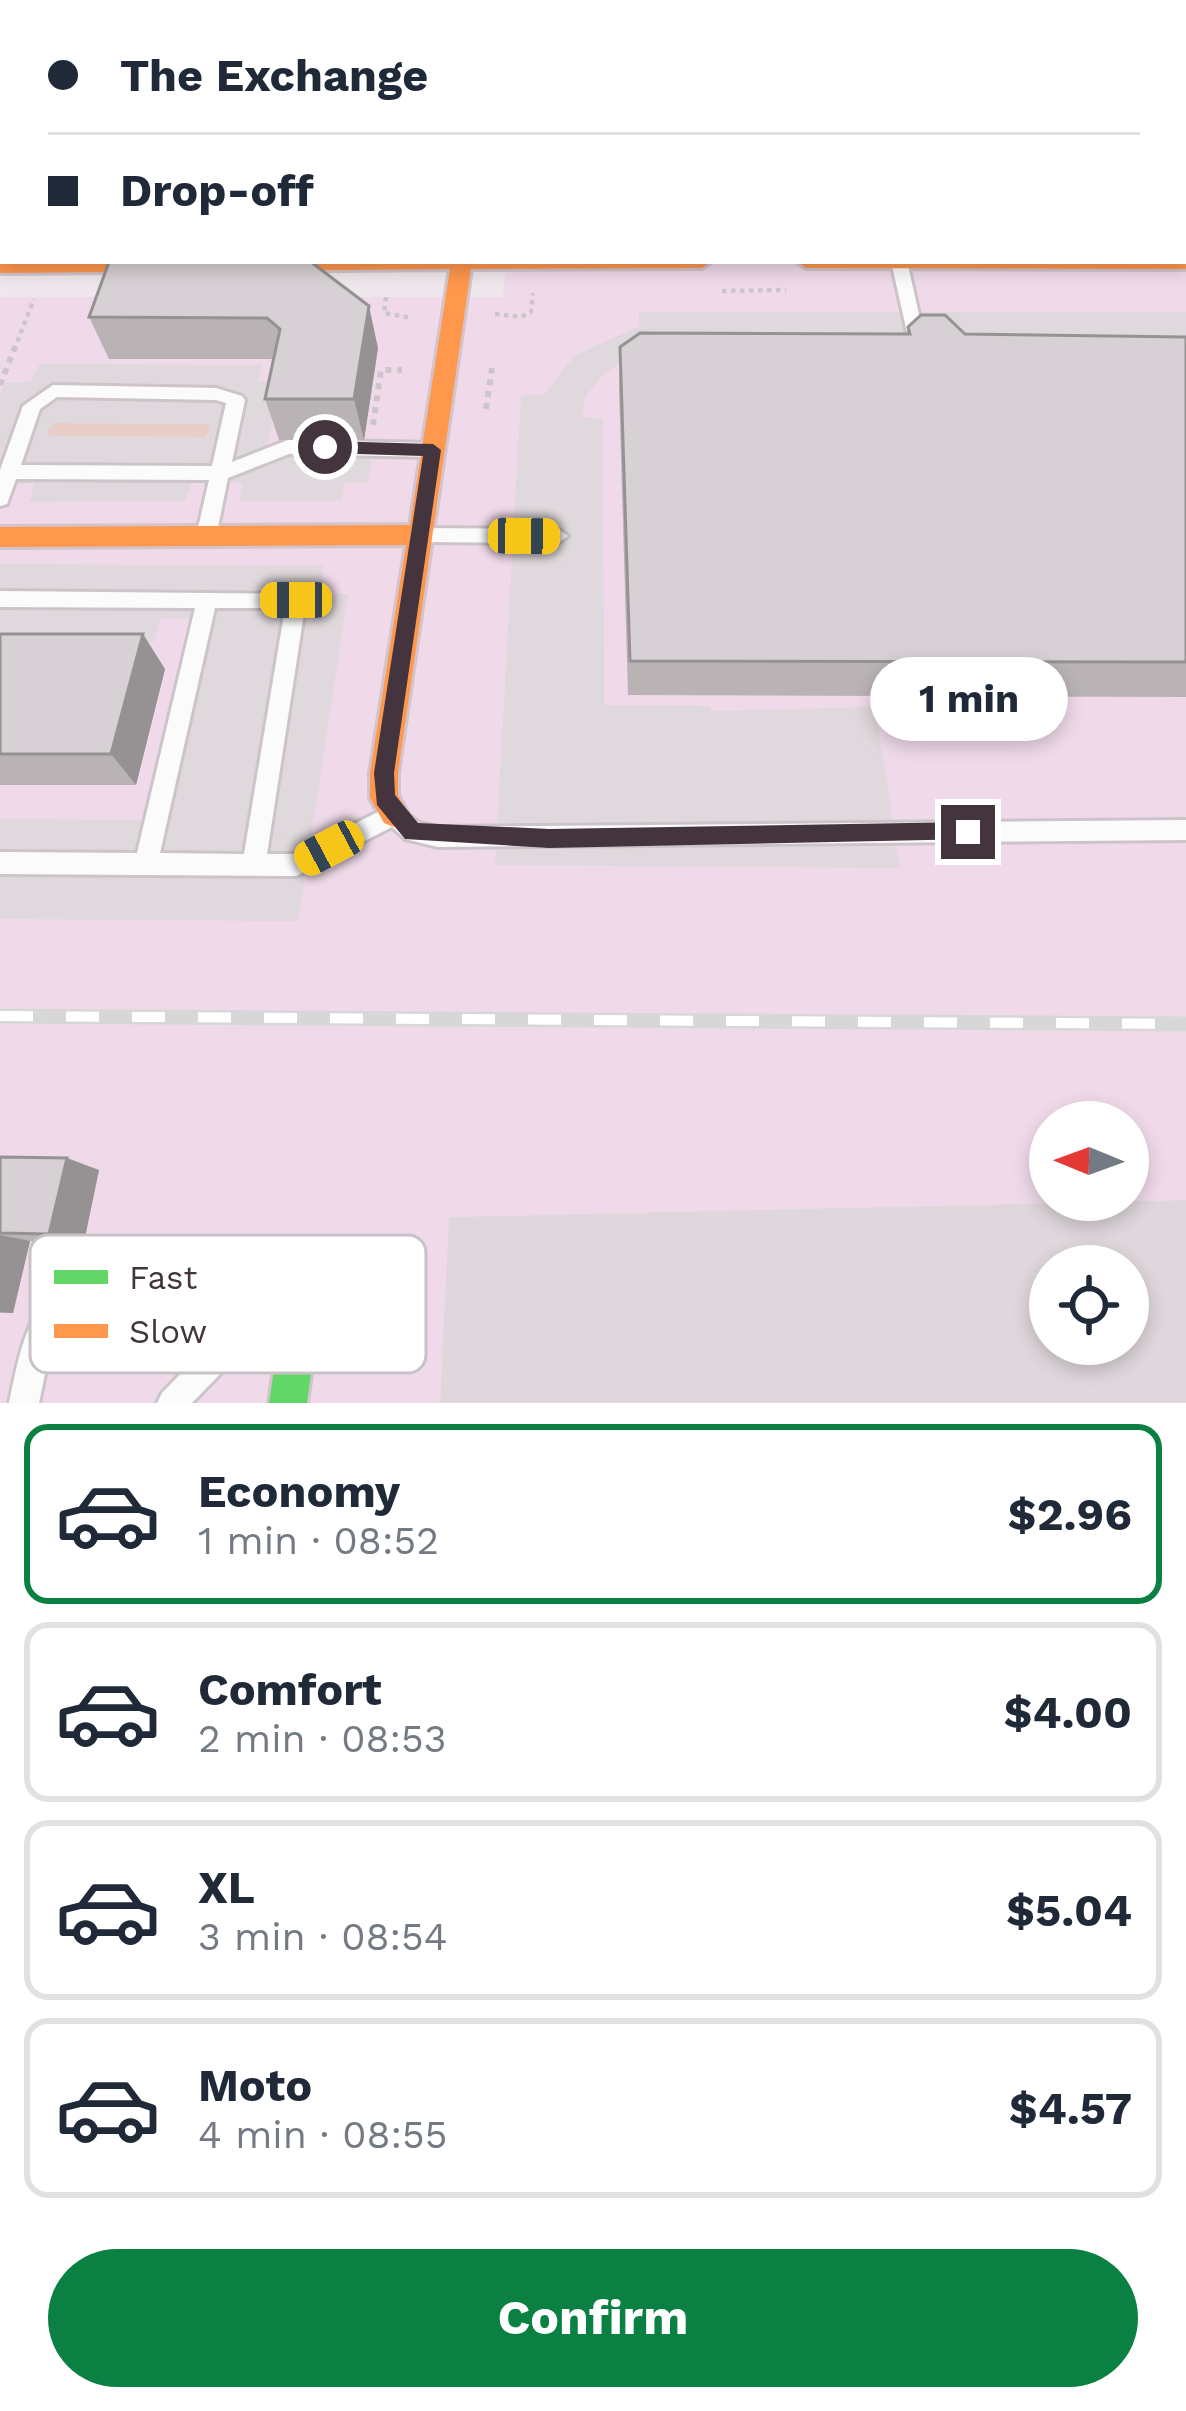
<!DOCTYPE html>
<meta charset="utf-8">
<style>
:root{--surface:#fff;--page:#f2f2f3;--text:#1f2937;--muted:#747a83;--line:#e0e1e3;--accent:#0b8043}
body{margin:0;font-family:"Work Sans",sans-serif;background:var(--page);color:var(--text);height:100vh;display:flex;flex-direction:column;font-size:45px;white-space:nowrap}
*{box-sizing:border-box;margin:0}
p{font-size:39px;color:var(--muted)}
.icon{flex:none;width:66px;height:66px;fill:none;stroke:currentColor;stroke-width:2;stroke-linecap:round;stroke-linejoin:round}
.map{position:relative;height:1403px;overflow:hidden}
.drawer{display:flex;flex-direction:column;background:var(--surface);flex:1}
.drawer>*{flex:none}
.banner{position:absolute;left:0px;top:0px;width:1188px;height:264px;box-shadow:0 6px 18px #0003;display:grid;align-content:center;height:264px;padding:0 48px;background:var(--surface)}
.needle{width:78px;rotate:271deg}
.controls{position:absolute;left:1029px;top:1101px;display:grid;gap:24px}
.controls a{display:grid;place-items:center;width:120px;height:120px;border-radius:50%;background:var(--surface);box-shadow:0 6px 18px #0003;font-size:60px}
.end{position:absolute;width:54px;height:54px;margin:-27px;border:15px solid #43343e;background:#fff;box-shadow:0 0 0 6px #fff}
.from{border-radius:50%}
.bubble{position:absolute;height:84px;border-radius:42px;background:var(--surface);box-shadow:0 6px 18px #0003;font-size:39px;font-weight:700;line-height:84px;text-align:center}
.car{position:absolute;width:36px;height:72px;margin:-36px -18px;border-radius:15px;box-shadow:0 0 9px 3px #0007;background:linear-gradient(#f5c518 24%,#345 0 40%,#f5c518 0 76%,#345 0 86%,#f5c518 0)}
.banner b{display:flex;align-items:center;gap:42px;height:114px;font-size:45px}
.banner b+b{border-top:3px solid var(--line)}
.banner i{width:30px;height:30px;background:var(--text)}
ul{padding:21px 0 0;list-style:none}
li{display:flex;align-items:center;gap:36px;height:180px;margin:0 24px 18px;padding:0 24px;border:6px solid var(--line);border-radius:24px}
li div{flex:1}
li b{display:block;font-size:45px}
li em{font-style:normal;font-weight:700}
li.active{border-color:var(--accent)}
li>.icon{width:108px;height:108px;stroke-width:1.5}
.button{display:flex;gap:24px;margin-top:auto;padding:24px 48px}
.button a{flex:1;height:138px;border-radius:72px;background:var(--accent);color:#fff;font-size:48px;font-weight:700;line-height:138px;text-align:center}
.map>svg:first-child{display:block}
.commercial{fill:#f0dae9;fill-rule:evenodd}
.industrial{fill:#dfd7dc;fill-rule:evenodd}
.green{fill:#e8cdc9}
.parking{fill:#dfd8dc;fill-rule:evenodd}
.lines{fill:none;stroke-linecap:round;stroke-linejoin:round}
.lane-casing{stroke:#ccc4c9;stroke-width:6}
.street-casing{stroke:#ccc4c9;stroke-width:6}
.fast-casing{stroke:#d3c4cc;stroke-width:6}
.slow-casing{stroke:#d3c4cc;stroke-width:6}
.path-far1{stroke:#ccc6ca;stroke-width:4.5;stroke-dasharray:4.5 4.5;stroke-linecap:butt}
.path{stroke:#ccc6ca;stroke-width:6;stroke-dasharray:6 6;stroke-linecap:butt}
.lane{fill:#fcfbfc;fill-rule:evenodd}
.street{fill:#fcfbfc;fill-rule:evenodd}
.fast{fill:#63d668;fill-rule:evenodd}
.slow{fill:#ff974d;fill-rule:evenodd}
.rail-casing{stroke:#d8d7d7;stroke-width:15}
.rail{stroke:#fff;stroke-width:10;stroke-dasharray:33;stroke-linecap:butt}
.wall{fill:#b9b3b6}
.shaded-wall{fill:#969294}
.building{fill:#d7d0d4;stroke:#969294;stroke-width:3}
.route{fill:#43343e}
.key{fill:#fff;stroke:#c7c2c5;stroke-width:3}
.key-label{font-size:33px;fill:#43343e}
</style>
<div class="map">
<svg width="1186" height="1403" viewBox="0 0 1186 1403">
<rect width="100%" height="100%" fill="#eee7eb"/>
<path class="commercial" d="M524 0H1186V1200L450 1217 440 1403H0V297H503L507 261H1185V3ZM1050 1122H1128V1200H1050Z"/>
<path class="industrial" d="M1186 1200V1403H440L449 1217ZM1050 1266H1128V1344H1050Z"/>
<path class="green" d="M54 423 208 424 212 426 205 437 50 436 47 431Z"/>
<path class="parking" d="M639 312H1186V350L620 363 601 376 585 398 582 417 603 419 604 705 710 706 711 711 875 707 900 868 495 865 521 396 545 394 574 356 639 326Z
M40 364 262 365 258 381 280 383 267 447 284 441 374 442 368 483H344L341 501H239L243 483 237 482H192L185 501 29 502 34 483 0 485V394L5 383 31 382ZM54 423 208 424 212 426 205 437 50 436 47 431Z
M0 564 324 566 320 594H348L298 921 0 919V819L142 820 191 619 161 618 154 642 0 641Z"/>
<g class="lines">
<g class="lane-casing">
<path id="lane" d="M1185 111H1186V121H1185Z
M0 135H3V144H0Z
M891 261H907L924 337 922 341H910L908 337Z
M53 385 216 388 242 396 245 400 232 462 288 440 433 443 442 450 433 457 289 454 228 478 216 537 206 544 196 537 209 480 16 479 7 504 0 506V470L23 406ZM57 397 216 400 226 403 212 466 21 465 40 409Z
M421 528 558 529 568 536 558 543 421 542 411 535Z
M0 591 303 594 306 600 267 854H294L394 804 419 823 438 827 1186 820V840L438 847 405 839 392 827 296 876 0 874V852L137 853 195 608 0 607ZM215 608H285L244 854 160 853Z
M295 1251 305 1255 309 1265 305 1275 280 1281 288 1284 292 1294 288 1304 192 1403H157L162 1393 268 1284 275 1281 82 1307 52 1340 39 1403H9C19 1358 26 1300 75 1280Z"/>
</g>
<g class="street-casing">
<path id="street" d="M0 28H3V44H0Z"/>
</g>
<g class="fast-casing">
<path id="fast" d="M308 1246 320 1252 326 1264 307 1403H269L290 1264 296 1252Z"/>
</g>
<g class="slow-casing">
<path id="slow" d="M475 0H491V3H475Z
M1186 255V269L806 268 796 261H1185Z
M0 259 3 261H712L702 268 471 269 398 773V795L408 814 404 823 394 827 384 823 370 798V773L406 545 0 547V527L410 525 450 269 0 273Z"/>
</g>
<path class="path-far1" d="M722 291 786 290
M386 297 384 313 412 318
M495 314 521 317 531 312 533 293
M14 350 34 299"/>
<path class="path" d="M0 385 15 347
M486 409 492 368
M373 425 381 370H402"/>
<use href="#lane" class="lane"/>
<use href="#street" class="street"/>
<use href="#fast" class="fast"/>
<use href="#slow" class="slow"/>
<g class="rail-casing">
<path id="rail" d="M0 1016 1186 1024"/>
</g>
<use href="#rail" class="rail"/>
</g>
<path class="wall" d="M30 0H95L94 3H31Z
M103 0H146L145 3H104Z
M196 0H235L233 3H197Z
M280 0H348V3H280Z
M370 0H439V3H370Z
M560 0H704V3H560Z
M109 262 378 348 364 440H279L265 399 274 359H109L89 317Z
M908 327 965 334 1186 337V697L628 695 619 388 620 347 906 334Z
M0 634 165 669 136 785H0Z
M0 1157 99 1170 84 1242 30 1241 13 1313H0Z"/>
<path class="shaded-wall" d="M3 51V96L0 90V57Z
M0 178 3 184V205L0 211Z
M369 306 378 348 364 440 354 399Z
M143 634 165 669 136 785 111 754Z
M67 1158 99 1170 84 1242 49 1234Z
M0 1235 30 1241 13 1313 0 1312Z"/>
<path class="building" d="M109 262H311L369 306 354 399H265L280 329 267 318 89 317Z
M921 315H945L965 334 1186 337V662L630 661 620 347 640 333 910 334 908 327Z
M0 634H143L111 754H0Z
M0 1157 67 1158 49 1234 0 1233Z"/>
<path class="route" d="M325 441 433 444 441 450 394 773 395 795 418 823 549 829 968 822 975 825V839L549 848 405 839 377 805 374 773 423 456 325 453 316 447Z"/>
<rect x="30" y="1235" width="396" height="138" rx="18" class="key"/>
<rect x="54" y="1270" width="54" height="14" fill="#63d668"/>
<rect x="54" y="1324" width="54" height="14" fill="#ff974d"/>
<g class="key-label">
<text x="129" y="1289">Fast</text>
<text x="129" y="1343">Slow</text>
</g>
</svg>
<div class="controls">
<a><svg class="needle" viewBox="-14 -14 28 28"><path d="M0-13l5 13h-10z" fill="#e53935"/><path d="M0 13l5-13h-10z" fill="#747a83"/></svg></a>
<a><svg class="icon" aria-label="locate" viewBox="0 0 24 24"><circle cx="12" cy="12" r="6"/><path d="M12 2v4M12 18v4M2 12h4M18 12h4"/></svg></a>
</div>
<i class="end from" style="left:325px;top:447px"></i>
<i class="end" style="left:968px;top:832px"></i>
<div class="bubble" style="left:870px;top:657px;width:198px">1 min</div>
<i class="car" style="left:524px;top:536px;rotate:91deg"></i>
<i class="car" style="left:296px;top:600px;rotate:270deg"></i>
<i class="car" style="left:329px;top:848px;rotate:242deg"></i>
<div class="banner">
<b><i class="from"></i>The Exchange</b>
<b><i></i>Drop-off</b>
</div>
</div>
<section class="drawer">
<ul>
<li class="active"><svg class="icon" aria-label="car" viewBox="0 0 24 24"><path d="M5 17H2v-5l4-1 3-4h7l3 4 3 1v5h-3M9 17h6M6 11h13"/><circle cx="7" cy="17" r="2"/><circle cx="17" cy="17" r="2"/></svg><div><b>Economy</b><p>1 min · 08:52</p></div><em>$2.96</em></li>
<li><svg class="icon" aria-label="car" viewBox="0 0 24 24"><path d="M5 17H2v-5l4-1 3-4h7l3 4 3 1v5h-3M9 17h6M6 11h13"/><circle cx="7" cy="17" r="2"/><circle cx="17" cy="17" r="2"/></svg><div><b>Comfort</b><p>2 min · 08:53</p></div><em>$4.00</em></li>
<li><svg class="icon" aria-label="car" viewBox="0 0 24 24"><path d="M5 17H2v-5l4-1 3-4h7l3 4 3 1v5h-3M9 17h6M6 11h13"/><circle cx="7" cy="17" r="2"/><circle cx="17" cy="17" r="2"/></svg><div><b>XL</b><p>3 min · 08:54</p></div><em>$5.04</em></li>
<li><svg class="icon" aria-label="car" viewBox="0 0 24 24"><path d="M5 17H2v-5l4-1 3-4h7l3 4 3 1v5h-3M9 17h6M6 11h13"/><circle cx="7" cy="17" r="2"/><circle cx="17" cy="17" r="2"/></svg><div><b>Moto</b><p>4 min · 08:55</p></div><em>$4.57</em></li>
</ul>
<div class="button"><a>Confirm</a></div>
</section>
